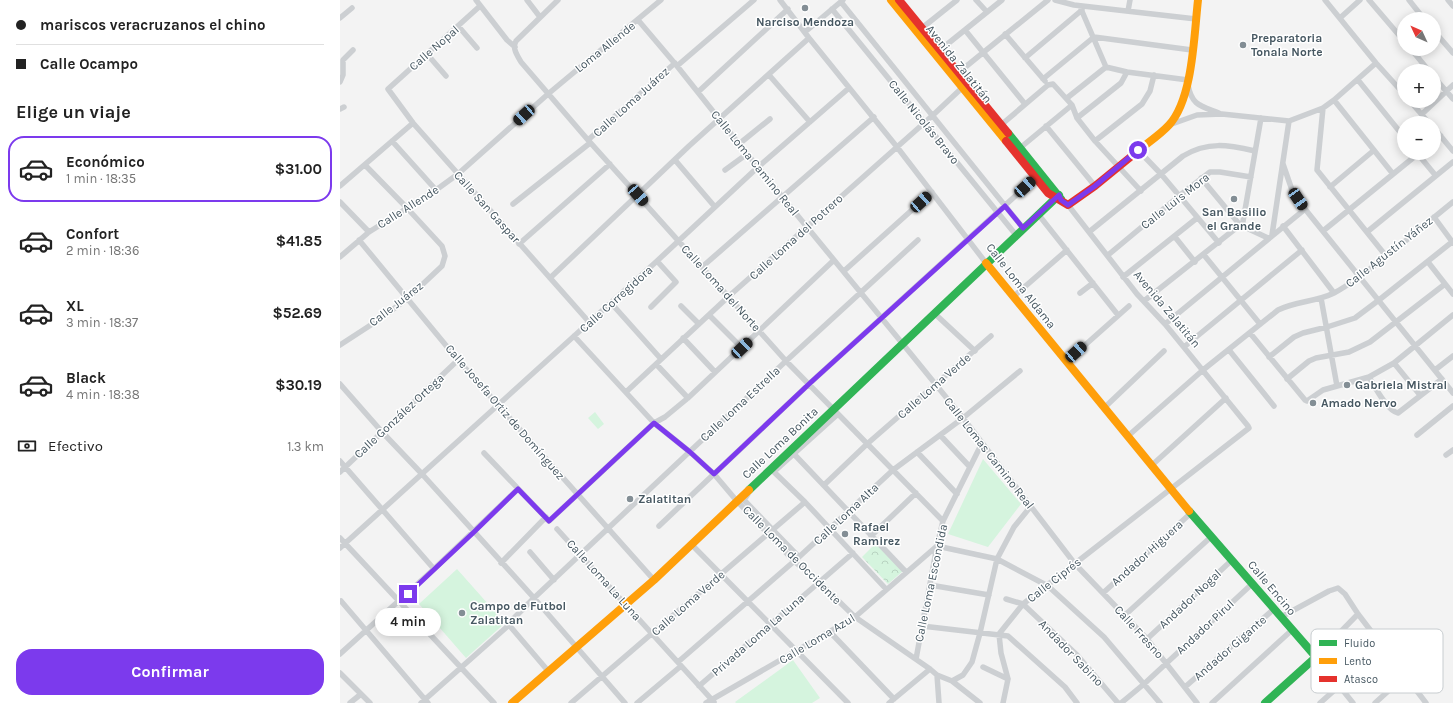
<!DOCTYPE html>
<html lang="es">
<meta charset="utf-8">
<style>
:root{--surface:#fff;--page:#f2f2f2;--text:#222;--muted:#767676;--line:#e0e0e0;--accent:#7c3aed}
body{margin:0;font-family:Karla,sans-serif;background:var(--page);color:var(--text);height:100vh;display:flex;flex-direction:column;font-size:15px;white-space:nowrap}
*{box-sizing:border-box;margin:0}
p{font-size:13px;color:var(--muted)}
.icon{flex:none;width:22px;height:22px;fill:none;stroke:currentColor;stroke-width:2;stroke-linecap:round;stroke-linejoin:round}
.map{position:relative;flex:1;overflow:hidden}
.details{display:flex;flex-direction:column;background:var(--surface);width:340px}
.details>*{flex:none}
.banner{display:grid;align-content:center;height:88px;padding:0 16px;background:var(--surface)}
.needle{width:26px;rotate:314deg}
.buttons{position:absolute;left:1057px;top:12px;display:grid;gap:8px}
.buttons a{display:grid;place-items:center;width:44px;height:44px;border-radius:50%;background:var(--surface);box-shadow:0 2px 10px #0003;font-size:20px}
.end{position:absolute;width:18px;height:18px;margin:-9px;border:5px solid #7c3aed;background:#fff;box-shadow:0 0 0 2px #fff}
.from{border-radius:50%}
.bubble{position:absolute;height:28px;border-radius:14px;background:var(--surface);box-shadow:0 2px 10px #0003;font-size:13px;font-weight:700;line-height:28px;text-align:center}
.car{position:absolute;width:12px;height:24px;margin:-12px -6px;border-radius:5px;box-shadow:0 0 3px 1px #0007;background:linear-gradient(#222 24%,#8ab4d8 0 40%,#222 0 76%,#8ab4d8 0 86%,#222 0)}
.banner b{display:flex;align-items:center;gap:14px;height:38px;font-size:15px}
.banner b+b{border-top:1px solid var(--line)}
.banner i{width:10px;height:10px;background:var(--text)}
ul{padding:0;list-style:none}
li{display:flex;align-items:center;gap:12px;height:66px;margin:0 8px 6px;padding:0 8px;border:2px solid transparent;border-radius:16px}
li div{flex:1}
li b{display:block;font-size:15px}
li em{font-style:normal;font-weight:700}
li.current{border-color:var(--accent)}
li>.icon{width:36px;height:36px;stroke-width:1.5}
h2{padding:0 16px;font-size:18px;line-height:48px}
.pay{display:flex;align-items:center;gap:10px;height:44px;padding:0 16px;font-size:15px}
.pay p{margin-inline-start:auto}
.action{display:flex;gap:8px;margin-top:auto;padding:8px 16px}
.action a{flex:1;height:46px;border-radius:16px;background:var(--accent);color:#fff;font-size:16px;font-weight:700;line-height:46px;text-align:center}
main{display:flex;flex:1;min-height:0}
.map>svg:first-child{display:block}
.park{fill:url(#park-crowns)}
.pitch{fill:#d5f4de}
.lines{fill:none;stroke-linecap:round;stroke-linejoin:round}
.street{stroke:#cccfd2;stroke-width:5.5}
.fast{stroke:#30b455;stroke-width:8}
.slow{stroke:#ff9f0a;stroke-width:8}
.jam{stroke:#e5322d;stroke-width:8}
.route{stroke:#7c3aed;stroke-width:5}
.poi-dot{fill:#838e95;stroke:#fff;stroke-width:1.5}
.labels{text-anchor:middle;dominant-baseline:central;stroke-width:3;stroke-linejoin:round;paint-order:stroke}
.poi-label{font-size:12px;font-weight:bold;fill:#475862;stroke:#fff;text-anchor:start}
.street-label{font-size:12px;fill:#475862;stroke:#fff}
.key{fill:#fff;stroke:#c8cdd0;stroke-width:1}
.key-label{font-size:11px;fill:#475862}
</style>
<main>
<section class="details">
<div class="banner">
<b><i class="from"></i>mariscos veracruzanos el chino</b>
<b><i></i>Calle Ocampo</b>
</div>
<h2>Elige un viaje</h2>
<ul>
<li class="current"><svg class="icon" aria-label="car" viewBox="0 0 24 24"><path d="M5 17H2v-5l4-1 3-4h7l3 4 3 1v5h-3M9 17h6M6 11h13"/><circle cx="7" cy="17" r="2"/><circle cx="17" cy="17" r="2"/></svg><div><b>Económico</b><p>1 min · 18:35</p></div><em>$31.00</em></li>
<li><svg class="icon" aria-label="car" viewBox="0 0 24 24"><path d="M5 17H2v-5l4-1 3-4h7l3 4 3 1v5h-3M9 17h6M6 11h13"/><circle cx="7" cy="17" r="2"/><circle cx="17" cy="17" r="2"/></svg><div><b>Confort</b><p>2 min · 18:36</p></div><em>$41.85</em></li>
<li><svg class="icon" aria-label="car" viewBox="0 0 24 24"><path d="M5 17H2v-5l4-1 3-4h7l3 4 3 1v5h-3M9 17h6M6 11h13"/><circle cx="7" cy="17" r="2"/><circle cx="17" cy="17" r="2"/></svg><div><b>XL</b><p>3 min · 18:37</p></div><em>$52.69</em></li>
<li><svg class="icon" aria-label="car" viewBox="0 0 24 24"><path d="M5 17H2v-5l4-1 3-4h7l3 4 3 1v5h-3M9 17h6M6 11h13"/><circle cx="7" cy="17" r="2"/><circle cx="17" cy="17" r="2"/></svg><div><b>Black</b><p>4 min · 18:38</p></div><em>$30.19</em></li>
</ul>
<div class="pay"><svg class="icon" aria-label="cash" viewBox="0 0 24 24"><path d="M3 7h18v10H3z"/><circle cx="12" cy="12" r="2"/></svg>Efectivo<p>1.3 km</p></div>
<div class="action"><a>Confirmar</a></div>
</section>
<div class="map">
<svg width="1113" height="703" viewBox="0 0 1113 703">
<defs>
<pattern id="park-crowns" width="20" height="18" patternUnits="userSpaceOnUse"><rect width="20" height="18" fill="#d5f4de"/><path d="M2 6a3 3 0 1 1 6 0M12 15a3 3 0 1 1 6 0" fill="none" stroke="#b8d3c1"/></pattern>
</defs>
<rect width="100%" height="100%" fill="#f3f3f3"/>
<path class="park" d="M536 543 563 571 548 584 522 557Z"/>
<path class="pitch" d="M255 412 264 424 258 429 248 418Z
M643 459 681 504 648 547 608 534Z
M117 569 165 623 126 658 79 604Z
M453 660 480 698 472 703H396L395 702Z"/>
<g class="lines">
<path class="street" d="M136 0 167 40 175 47
M187 0 200 17
M218 0 176 41C172 48 177 55 181 62L248 140 446 361 603 521
M440 0 469 38 557 147 646 263
M636 0 647 12
M715 0 734 5 856 19
M985 0 1036 63 1064 94
M1029 0 1064 41
M1069 0 1084 19
M1108 0 1113 6
M501 2 683 228
M140 6 48 89 73 123 249 322
M492 9 676 235
M741 9 766 67
M788 11 790 0
M0 18 12 8
M1000 18 1020 0
M298 20 337 66 399 144 562 343 623 418 735 564 807 639 857 703
M119 27 137 48
M582 28 617 0
M625 30 685 104
M1094 31 1113 53
M465 32 503 0
M665 34 705 81
M1071 49 1089 71
M600 50 662 0
M87 54 106 76
M685 58 742 10
M337 66 414 0
M766 67 787 72 848 80
M618 73 708 0
M429 75 470 122
M1094 77 1113 99
M703 79 754 37 852 50
M1018 80 1064 137
M0 82 3 75V60L13 50
M848 85C852 106 861 106 879 113
M358 92 448 9
M727 98 766 67
M994 100 1053 174
M1070 101 1089 123
M983 108 977 170 1046 256
M0 109 4 107
M1082 114 1113 85
M737 118 781 83 787 72
M661 125 708 85 713 84 732 105 737 118 755 141 801 191
M829 125 857 115 882 114 949 121 983 108 994 100 1036 63
M706 126 755 186
M1094 128 1113 151
M248 140 335 63
M52 141 96 190
M755 141 802 104 810 91 814 75
M1094 141 1101 136
M399 144 430 119
M680 148 732 105
M798 150 821 174 879 243
M1077 153 1096 176
M335 160 375 207
M943 164 952 190 965 209 1113 393
M385 170 407 154
M861 178 900 225 928 238
M0 186 73 123
M990 187 1033 151
M0 202 29 232
M173 204 250 143
M698 214 778 315
M1094 217 1113 243
M943 226 994 293
M902 227 921 118
M983 231 1079 153
M749 232 843 156C868 141 888 145 915 151
M1027 232 1113 162
M932 235 949 121
M835 237 855 262
M19 240 118 360 314 580
M179 244 270 164
M768 255 839 196 870 172H880L911 177
M864 255 920 324
M0 257 29 232 96 190 118 174 208 94 321 0
M1088 262 1113 294
M362 267 534 117
M504 271 592 192
M783 277 857 218
M210 278 349 146 469 38
M740 293 753 283
M673 297 727 250
M981 298 997 386
M804 301 900 225
M271 303 321 359
M341 306 359 324
M311 307 336 282 317 261
M594 313 635 351
M369 315 402 348
M825 324 965 209
M910 333 965 400 967 401 983 390 1029 377 1054 363 1113 315
M234 336 314 423 350 452 374 474 396 500 454 561 479 582 515 617 590 669 597 675 612 681 640 703
M343 338 375 372
M0 345 40 319 68 298 102 266 105 256 102 246 67 208 25 165
M844 347 962 250
M889 350 934 406
M929 357 954 337 963 333 987 327 1015 318 1039 300 1112 242
M726 362 789 306
M1054 363 1080 395
M316 364 348 398
M1095 370 1113 356
M1029 377C1035 387 1047 411 1058 413L1102 379
M947 379 969 361 976 358 1009 352 1030 342 1105 284
M0 384 43 433 82 474 194 598 285 703
M286 392 388 297 592 116 624 86
M764 408 824 351
M600 435 630 467
M1077 435 1113 406
M788 436 863 370 938 310C956 301 976 302 994 293 1008 286 1021 275 1034 266 1061 245 1087 223 1113 202
M577 452 617 494
M144 453 209 521 314 423 325 417 348 398 494 260
M453 453 566 572
M1106 455 1113 450
M0 461 94 569
M811 466 886 398
M437 469 498 414
M0 472 118 360
M434 472 465 502 546 589
M484 485 527 444 651 336
M408 494 404 500 459 557
M319 526 469 384 695 178
M217 529 374 702
M531 536 576 493
M0 538 154 703
M352 545 508 703
M0 548 317 261 418 167 509 88
M190 552 214 580
M161 563 206 517
M590 585 649 595
M763 593 851 513
M666 599 683 604 737 655 778 703
M1 601 88 703
M785 615 872 536
M941 617 989 591 998 588 1005 594 1018 614 1086 703
M169 625 209 672
M582 626 668 636 725 687 737 703
M490 632 554 699
M807 639 892 560
M0 654 94 569 178 489
M576 659 597 546 603 521 642 443
M338 662 459 557 553 470 623 418 680 371
M643 667 668 679
M0 673 30 703
M597 675 599 703
M612 681 623 675 632 662 640 633 657 559 674 527 691 506
M359 686 513 553
M845 687 934 609
M10 703 21 694
M81 703 169 625 172 620 194 598 446 361 578 240
M231 703 465 502
M297 703 341 666
M366 703 515 617 597 546 657 559 708 586 764 637 820 703
M549 703 590 669
M663 703 668 679 661 653 659 634 683 604 909 428 908 426 825 324 797 294 728 205
M781 703 804 684 913 583
M872 703 952 630
M980 703 1043 647
M1013 703 976 657 1018 614
M1035 703 1065 676"/>
<path class="fast" d="M668 133 721 199
M409 490 719 195
M849 511 976 657 925 703"/>
<path class="slow" d="M551 0 666 141
M793 155C804 145 819 136 829 125 853 99 854 35 858 0
M646 263 849 511
M172 703 314 580 409 490"/>
<path class="jam" d="M559 0 668 133
M666 141 708 193 728 205 755 186 793 155"/>
</g>
<g class="lines">
<path class="route" d="M68 594 134 532 178 489 209 521 314 423 350 452 374 474 469 384 665 206 683 228 719 195 721 200 728 205 755 186 798 150"/>
</g>
<g class="poi-dot">
<circle cx="465" cy="8" r="4"/>
<circle cx="903" cy="45" r="4"/>
<circle cx="894" cy="199" r="4"/>
<circle cx="1007" cy="385" r="4"/>
<circle cx="973" cy="403" r="4"/>
<circle cx="290" cy="499" r="4"/>
<circle cx="505" cy="534" r="4"/>
<circle cx="122" cy="613" r="4"/>
</g>
<g class="labels">
<g class="poi-label">
<text x="465" y="22" text-anchor="middle">Narciso Mendoza</text>
<text x="911" y="38">Preparatoria<tspan x="911" dy="14">Tonala Norte</tspan></text>
<text x="894" y="212" text-anchor="middle">San Basilio<tspan x="894" dy="14">el Grande</tspan></text>
<text x="1015" y="385">Gabriela Mistral</text>
<text x="981" y="403">Amado Nervo</text>
<text x="298" y="499">Zalatitan</text>
<text x="513" y="527">Rafael<tspan x="513" dy="14">Ramirez</tspan></text>
<text x="130" y="606">Campo de Futbol<tspan x="130" dy="14">Zalatitan</tspan></text>
</g>
<g class="street-label">
<text transform="translate(265 47) rotate(-39)">Loma Allende</text>
<text transform="translate(94 48) rotate(-41)">Calle Nopal</text>
<text transform="translate(619 64) rotate(51)">Avenida Zalatitán</text>
<text transform="translate(291 102) rotate(-42)">Calle Loma Juárez</text>
<text transform="translate(584 122) rotate(51)">Calle Nicolás Bravo</text>
<text transform="translate(415 163) rotate(51)">Calle Loma Camino Real</text>
<text transform="translate(835 201) rotate(-38)">Calle Luis Mora</text>
<text transform="translate(68 207) rotate(-32)">Calle Allende</text>
<text transform="translate(147 207) rotate(48)">Calle San Gaspar</text>
<text transform="translate(456 237) rotate(-42)">Calle Loma del Potrero</text>
<text transform="translate(1049 252) rotate(-38)">Calle Agustín Yáñez</text>
<text transform="translate(681 286) rotate(52)">Calle Loma Aldama</text>
<text transform="translate(381 288) rotate(48)">Calle Loma del Norte</text>
<text transform="translate(276 299) rotate(-42)">Calle Corregidora</text>
<text transform="translate(56 304) rotate(-38)">Calle Juárez</text>
<text transform="translate(827 309) rotate(50)">Avenida Zalatitán</text>
<text transform="translate(594 386) rotate(-41)">Calle Loma Verde</text>
<text transform="translate(400 404) rotate(-43)">Calle Loma Estrella</text>
<text transform="translate(165 412) rotate(49)">Calle Josefa Ortiz de Domínguez</text>
<text transform="translate(59 416) rotate(-43)">Calle González Ortega</text>
<text transform="translate(440 443) rotate(-43)">Calle Loma Bonita</text>
<text transform="translate(649 453) rotate(52)">Calle Lomas Camino Real</text>
<text transform="translate(506 514) rotate(-43)">Calle Loma Alta</text>
<text transform="translate(807 553) rotate(-42)">Andador Higuera</text>
<text transform="translate(452 555) rotate(45)">Calle Loma de Occidente</text>
<text transform="translate(264 580) rotate(48)">Calle Loma La Luna</text>
<text transform="translate(714 580) rotate(-38)">Calle Ciprés</text>
<text transform="translate(591 583) rotate(-78)">Calle Loma Escondida</text>
<text transform="translate(932 588) rotate(50)">Calle Encino</text>
<text transform="translate(850 599) rotate(-43)">Andador Nogal</text>
<text transform="translate(348 603) rotate(-41)">Calle Loma Verde</text>
<text transform="translate(865 627) rotate(-43)">Andador Pirul</text>
<text transform="translate(799 632) rotate(48)">Calle Fresno</text>
<text transform="translate(418 635) rotate(-41)">Privada Loma La Luna</text>
<text transform="translate(477 639) rotate(-31)">Calle Loma Azul</text>
<text transform="translate(890 648) rotate(-41)">Andador Gigante</text>
<text transform="translate(731 653) rotate(46)">Andador Sabino</text>
</g>
</g>
<rect x="971" y="629" width="132" height="64" rx="6" class="key"/>
<rect x="979" y="640" width="18" height="6" fill="#30b455"/>
<rect x="979" y="658" width="18" height="6" fill="#ff9f0a"/>
<rect x="979" y="676" width="18" height="6" fill="#e5322d"/>
<g class="key-label">
<text x="1004" y="647">Fluido</text>
<text x="1004" y="665">Lento</text>
<text x="1004" y="683">Atasco</text>
</g>
</svg>
<div class="buttons">
<a><svg class="needle" viewBox="-14 -14 28 28"><path d="M0-13l5 13h-10z" fill="#e53935"/><path d="M0 13l5-13h-10z" fill="#767676"/></svg></a>
<a>+</a>
<a>−</a>
</div>
<i class="end from" style="left:798px;top:150px"></i>
<i class="end" style="left:68px;top:594px"></i>
<div class="bubble" style="left:35px;top:608px;width:66px">4 min</div>
<i class="car" style="left:184px;top:115px;rotate:228deg"></i>
<i class="car" style="left:685px;top:187px;rotate:48deg"></i>
<i class="car" style="left:298px;top:195px;rotate:139deg"></i>
<i class="car" style="left:958px;top:199px;rotate:146deg"></i>
<i class="car" style="left:581px;top:202px;rotate:48deg"></i>
<i class="car" style="left:402px;top:348px;rotate:47deg"></i>
<i class="car" style="left:736px;top:352px;rotate:48deg"></i>
</div>
</main>
